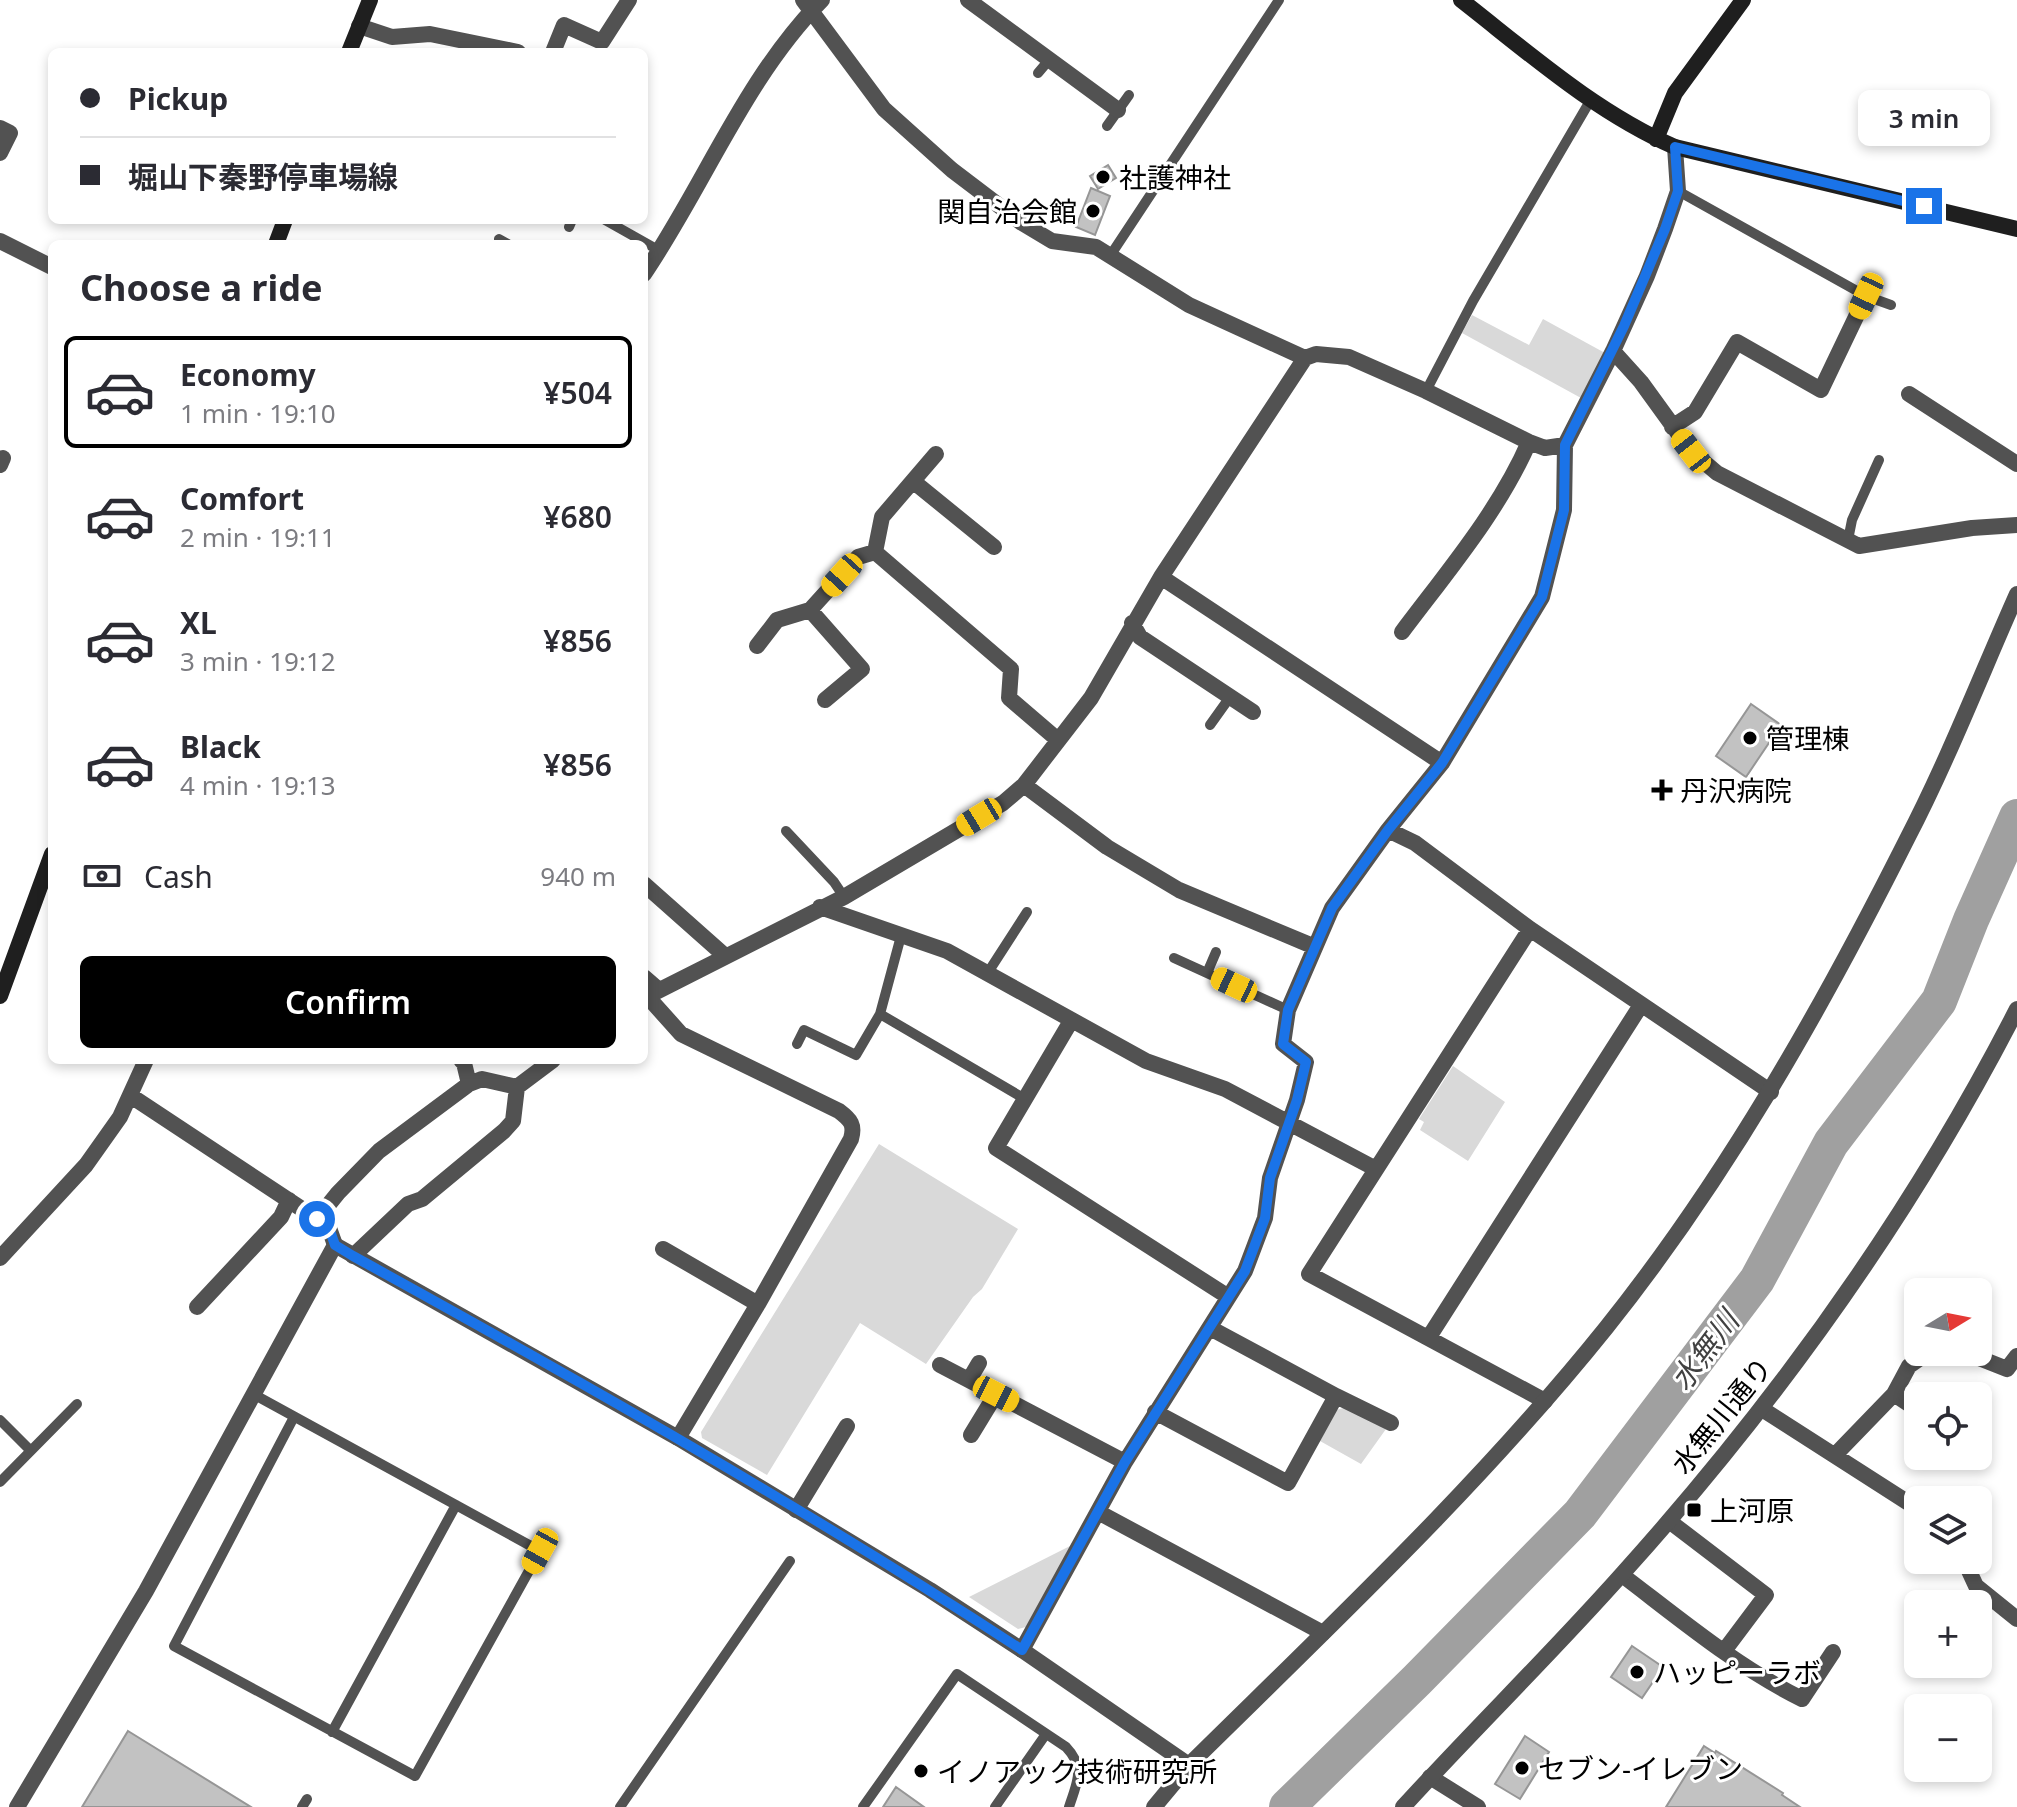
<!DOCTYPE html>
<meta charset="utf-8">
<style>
:root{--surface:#fff;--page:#f2f2f3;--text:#2b2b33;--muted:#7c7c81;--line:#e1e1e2;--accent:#000}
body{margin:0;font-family:"Noto Sans","Noto Sans JP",sans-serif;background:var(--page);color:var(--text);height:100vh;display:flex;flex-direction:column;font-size:30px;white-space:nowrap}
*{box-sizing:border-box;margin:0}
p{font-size:26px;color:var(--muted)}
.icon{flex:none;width:44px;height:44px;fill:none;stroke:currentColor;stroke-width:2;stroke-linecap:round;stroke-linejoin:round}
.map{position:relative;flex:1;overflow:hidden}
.panel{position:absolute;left:48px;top:240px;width:600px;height:824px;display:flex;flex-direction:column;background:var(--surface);border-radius:12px;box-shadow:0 4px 12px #0003}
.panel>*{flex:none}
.banner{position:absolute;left:48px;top:48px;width:600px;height:176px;border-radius:12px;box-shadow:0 4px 12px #0003;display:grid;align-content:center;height:176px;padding:0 32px;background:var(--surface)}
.needle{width:52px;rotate:80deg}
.buttons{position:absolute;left:1904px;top:1278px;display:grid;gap:16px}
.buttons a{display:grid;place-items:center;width:88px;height:88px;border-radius:12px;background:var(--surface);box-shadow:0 4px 12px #0003;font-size:40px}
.end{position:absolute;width:36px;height:36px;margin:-18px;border:10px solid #1a73e8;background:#fff;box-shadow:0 0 0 4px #fff}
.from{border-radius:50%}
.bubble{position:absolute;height:56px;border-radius:12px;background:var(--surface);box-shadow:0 4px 12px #0003;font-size:26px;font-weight:600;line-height:56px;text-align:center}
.car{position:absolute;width:24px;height:48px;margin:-24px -12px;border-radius:10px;box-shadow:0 0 6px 2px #0007;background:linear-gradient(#f5c518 24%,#345 0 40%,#f5c518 0 76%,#345 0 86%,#f5c518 0)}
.banner b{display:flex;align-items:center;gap:28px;height:76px;font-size:30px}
.banner b+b{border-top:2px solid var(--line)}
.banner i{width:20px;height:20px;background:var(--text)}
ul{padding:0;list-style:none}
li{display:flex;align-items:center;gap:24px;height:112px;margin:0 16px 12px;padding:0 16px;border:4px solid transparent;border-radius:12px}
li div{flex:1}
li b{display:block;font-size:30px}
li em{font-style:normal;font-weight:600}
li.active{border-color:var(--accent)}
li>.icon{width:72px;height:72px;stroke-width:1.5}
h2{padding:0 32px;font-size:36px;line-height:96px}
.pay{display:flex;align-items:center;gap:20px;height:88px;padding:0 32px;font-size:30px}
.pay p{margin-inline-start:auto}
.button{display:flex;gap:16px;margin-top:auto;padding:16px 32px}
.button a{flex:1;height:92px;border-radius:12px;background:var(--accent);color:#fff;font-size:32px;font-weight:600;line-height:92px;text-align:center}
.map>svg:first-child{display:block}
.green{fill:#d9d9d9}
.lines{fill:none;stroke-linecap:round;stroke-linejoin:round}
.river{stroke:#a0a0a0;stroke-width:36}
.building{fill:#c2c2c2;stroke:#969696;stroke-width:2}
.service{stroke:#525252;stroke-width:10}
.minor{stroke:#525252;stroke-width:16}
.tertiary{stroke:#525252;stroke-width:16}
.secondary{stroke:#1f1f1f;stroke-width:16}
.route{stroke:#1a73e8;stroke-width:10}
.poi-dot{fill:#000;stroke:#fff;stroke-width:3}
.labels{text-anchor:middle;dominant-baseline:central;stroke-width:6;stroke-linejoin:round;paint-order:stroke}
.poi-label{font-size:28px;fill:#000;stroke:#fff;text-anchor:start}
.street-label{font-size:28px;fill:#000;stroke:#fff}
.water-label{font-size:30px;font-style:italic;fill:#414141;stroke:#fff}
</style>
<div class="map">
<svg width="2017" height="1807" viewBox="0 0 2017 1807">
<rect width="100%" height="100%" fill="#fff"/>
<path class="green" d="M1472 315 1529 345 1543 319 1605 353 1581 398 1462 333Z
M1453 1066 1505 1102 1468 1161 1420 1130 1424 1122 1419 1119Z
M879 1144 1018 1229 982 1289 973 1297 926 1364 860 1323 767 1475 702 1438 701 1432Z
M1347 1407 1386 1429 1361 1464 1320 1441 1336 1410Z
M1072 1545 1026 1627 1018 1629 969 1597Z"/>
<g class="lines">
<path class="river" d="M1287 1807 1417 1680 1580 1514 1757 1280 1831 1143 1939 1001 1971 920 2017 817"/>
</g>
<path class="building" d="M1108 165 1116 178 1098 189 1090 176Z
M1091 188 1110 196 1095 235 1076 227Z
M1751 704 1781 725 1746 777 1716 756Z
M1632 1646 1663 1667 1642 1698 1611 1677Z
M128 1731 251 1807H82Z
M1525 1736 1549 1752 1520 1799 1495 1784Z
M1704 1746 1715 1753 1716 1751 1783 1793 1782 1795 1800 1807H1666Z
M896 1787 924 1807H883Z"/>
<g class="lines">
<path class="service" d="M1038 73 1049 60
M1107 126 1129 95
M1678 191 1866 296 1891 305
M605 220 660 251
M569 227 572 220
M499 239 508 244
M1110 256 1279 0
M1426 391 1473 301 1590 101
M1848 540 1852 520 1879 460
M1210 725 1230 697
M786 831 834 882 844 897
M1174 958 1288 1010
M1207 973 1216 952
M987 974 1027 912
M880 1014 1025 1099
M797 1044 804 1030 856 1055 880 1014 901 936
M253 1394 540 1551 415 1776 174 1646 294 1417
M0 1420 30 1450
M0 1482 77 1404
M332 1732 456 1505
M302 1807 307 1799
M620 1807 790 1561
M863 1807 957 1674 1066 1747C1086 1768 1077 1782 1069 1807
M995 1807 1046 1734"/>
<path class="minor" d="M803 0 884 109 952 170 1022 223 1052 241 1096 247 1189 305 1305 358
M968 0 1118 110
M359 26 392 37 430 34 518 52
M553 52 564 25 602 42 629 0
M0 128 10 133 0 153
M0 241 52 267
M644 274C705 184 745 78 822 0
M1613 351 1641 382 1691 451 1717 473 1859 546 1972 528 2017 525
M1909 394 2017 464
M1672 427 1695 412 1737 342 1821 390 1866 296
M0 465 3 458
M914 482 994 547
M875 552 1011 669 1009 698 1058 740
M875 552 882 517 936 454
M1161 577 1442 763
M810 610 862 669 825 700
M1132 623 1140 637 1253 712
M1402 632C1447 572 1499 511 1529 442
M757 646 777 620 810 610 858 557 875 552
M1024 785 1107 847 1179 890 1315 947
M1388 830 1415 843 1530 929 1771 1092
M644 884 724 955
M820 907 947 951 1146 1061 1225 1089 1376 1169
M1530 929 1309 1274 1545 1401
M644 977 659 990
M647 996 681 1034 839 1111C851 1120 855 1125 851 1139L758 1304 678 1438
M644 998 844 897 1003 803 1024 785 1091 698 1161 577 1305 358 1316 354 1349 357 1426 391 1529 442 1545 448 1565 445
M1071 1021 996 1148 1227 1296
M461 1060 464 1063 469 1084
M131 1096 317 1219 329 1228 335 1245
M317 1219 338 1193 379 1151 469 1084 482 1079 517 1087
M663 1249 758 1304
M353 1256 408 1204 422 1199 504 1131 513 1121 517 1087 553 1060
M0 1258 86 1165 120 1117 146 1060
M197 1307 281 1217 289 1200
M1429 1337 1641 1005
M1964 1352 2007 1369 2017 1356
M940 1365 1125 1462
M969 1380 979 1363
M1894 1394 1918 1410
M1336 1396 1391 1423
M1762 1409 1918 1509
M1155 1412 1288 1483 1336 1396 1210 1328
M971 1435 996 1394
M1835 1455 1894 1394 1909 1366 1929 1352
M796 1510 847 1426
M1098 1512 1323 1633
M1669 1521 1766 1595 1724 1651
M1964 1560 1976 1586 2017 1619
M1622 1575C1680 1619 1737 1667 1802 1699L1833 1652
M1022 1650 1125 1462 1245 1271 1265 1218 1270 1178 1297 1100 1306 1062 1283 1044 1288 1010 1332 908 1388 830 1442 763 1542 597 1564 510 1565 445 1613 351 1647 276 1665 229 1678 191 1675 147
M1430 1777 1478 1807"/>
<path class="tertiary" d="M17 1807 146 1591 335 1245 678 1438 930 1590 1022 1650 1189 1765
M1154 1807 1189 1765C1332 1624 1480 1485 1606 1328 1726 1178 1821 1010 1907 839 1948 760 1981 675 2017 594
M1403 1807C1475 1728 1552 1653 1623 1573 1777 1402 1912 1214 2017 1009"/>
<path class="secondary" d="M1461 0C1529 53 1595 112 1675 147L2017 229
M349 52 370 0
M1656 139 1675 93 1743 0
M276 244 285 220
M0 996 52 854"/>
</g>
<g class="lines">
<path class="route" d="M317 1219 329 1228 335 1245 353 1256C580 1381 805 1508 1022 1650L1125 1462 1245 1271 1265 1218 1270 1178 1297 1100 1306 1062 1283 1044 1288 1010 1332 908 1388 830 1442 763 1542 597 1564 510 1565 445 1624 326 1665 229 1678 191 1675 147 1924 206"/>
</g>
<g class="poi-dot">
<circle cx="1103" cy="177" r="8"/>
<circle cx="1093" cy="211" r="8"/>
<circle cx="1750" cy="738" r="8"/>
<path d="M1658 778h8v8h8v8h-8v8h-8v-8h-8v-8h8z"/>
<rect x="1686" y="1502" width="16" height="16" rx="4"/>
<circle cx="1637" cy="1672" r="8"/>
<circle cx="1522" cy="1768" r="8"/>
<circle cx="921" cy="1771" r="8"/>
</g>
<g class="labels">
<g class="poi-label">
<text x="1119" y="177">社護神社</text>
<text x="1077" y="211" text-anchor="end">関自治会館</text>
<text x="1766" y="738">管理棟</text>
<text x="1680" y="790">丹沢病院</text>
<text x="1710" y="1510">上河原</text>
<text x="1653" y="1672">ハッピーラボ</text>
<text x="1538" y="1768">セブン-イレブン</text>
<text x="937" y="1771">イノアック技術研究所</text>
</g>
<g class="street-label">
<text transform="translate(1721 1415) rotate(-51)">水無川通り</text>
</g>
<g class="water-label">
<text transform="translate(1704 1350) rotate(-53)">水無川</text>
</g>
</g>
</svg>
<div class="buttons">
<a><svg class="needle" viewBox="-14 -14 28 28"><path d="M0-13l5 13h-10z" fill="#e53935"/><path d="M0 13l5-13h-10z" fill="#7c7c81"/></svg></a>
<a><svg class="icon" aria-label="locate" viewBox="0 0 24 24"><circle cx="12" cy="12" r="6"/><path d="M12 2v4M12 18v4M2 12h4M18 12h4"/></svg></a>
<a><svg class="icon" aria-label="layers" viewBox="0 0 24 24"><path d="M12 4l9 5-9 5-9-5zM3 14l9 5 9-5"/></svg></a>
<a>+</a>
<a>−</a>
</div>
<i class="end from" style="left:317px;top:1219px"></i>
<i class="end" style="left:1924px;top:206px"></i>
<div class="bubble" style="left:1858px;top:90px;width:132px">3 min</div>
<i class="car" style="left:1866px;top:296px;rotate:205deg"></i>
<i class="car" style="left:1691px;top:451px;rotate:322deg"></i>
<i class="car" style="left:842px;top:575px;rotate:222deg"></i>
<i class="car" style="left:979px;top:817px;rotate:239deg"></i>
<i class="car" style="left:1234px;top:985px;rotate:295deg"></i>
<i class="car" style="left:996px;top:1394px;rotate:117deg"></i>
<i class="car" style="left:540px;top:1551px;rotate:209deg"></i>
<div class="banner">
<b><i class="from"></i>Pickup</b>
<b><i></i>堀山下秦野停車場線</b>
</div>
<section class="panel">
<h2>Choose a ride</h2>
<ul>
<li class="active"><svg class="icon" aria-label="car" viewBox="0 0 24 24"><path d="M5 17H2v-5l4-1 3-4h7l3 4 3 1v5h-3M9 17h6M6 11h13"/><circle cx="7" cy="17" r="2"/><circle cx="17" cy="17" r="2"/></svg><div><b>Economy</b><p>1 min · 19:10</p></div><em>¥504</em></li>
<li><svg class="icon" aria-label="car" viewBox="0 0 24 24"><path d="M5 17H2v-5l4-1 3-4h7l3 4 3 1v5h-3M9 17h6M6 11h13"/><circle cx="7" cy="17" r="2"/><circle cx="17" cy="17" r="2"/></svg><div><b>Comfort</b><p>2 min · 19:11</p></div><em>¥680</em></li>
<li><svg class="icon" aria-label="car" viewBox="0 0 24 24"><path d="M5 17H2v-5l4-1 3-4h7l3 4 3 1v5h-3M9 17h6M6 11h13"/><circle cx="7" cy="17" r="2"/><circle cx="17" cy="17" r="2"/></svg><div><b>XL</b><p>3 min · 19:12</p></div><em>¥856</em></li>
<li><svg class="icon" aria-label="car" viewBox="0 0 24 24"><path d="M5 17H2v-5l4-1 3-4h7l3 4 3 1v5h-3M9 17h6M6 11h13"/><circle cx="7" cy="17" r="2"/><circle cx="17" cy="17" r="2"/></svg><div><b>Black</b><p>4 min · 19:13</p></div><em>¥856</em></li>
</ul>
<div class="pay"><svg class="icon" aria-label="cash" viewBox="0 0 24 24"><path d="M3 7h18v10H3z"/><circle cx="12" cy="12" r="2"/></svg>Cash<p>940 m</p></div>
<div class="button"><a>Confirm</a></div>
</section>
</div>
